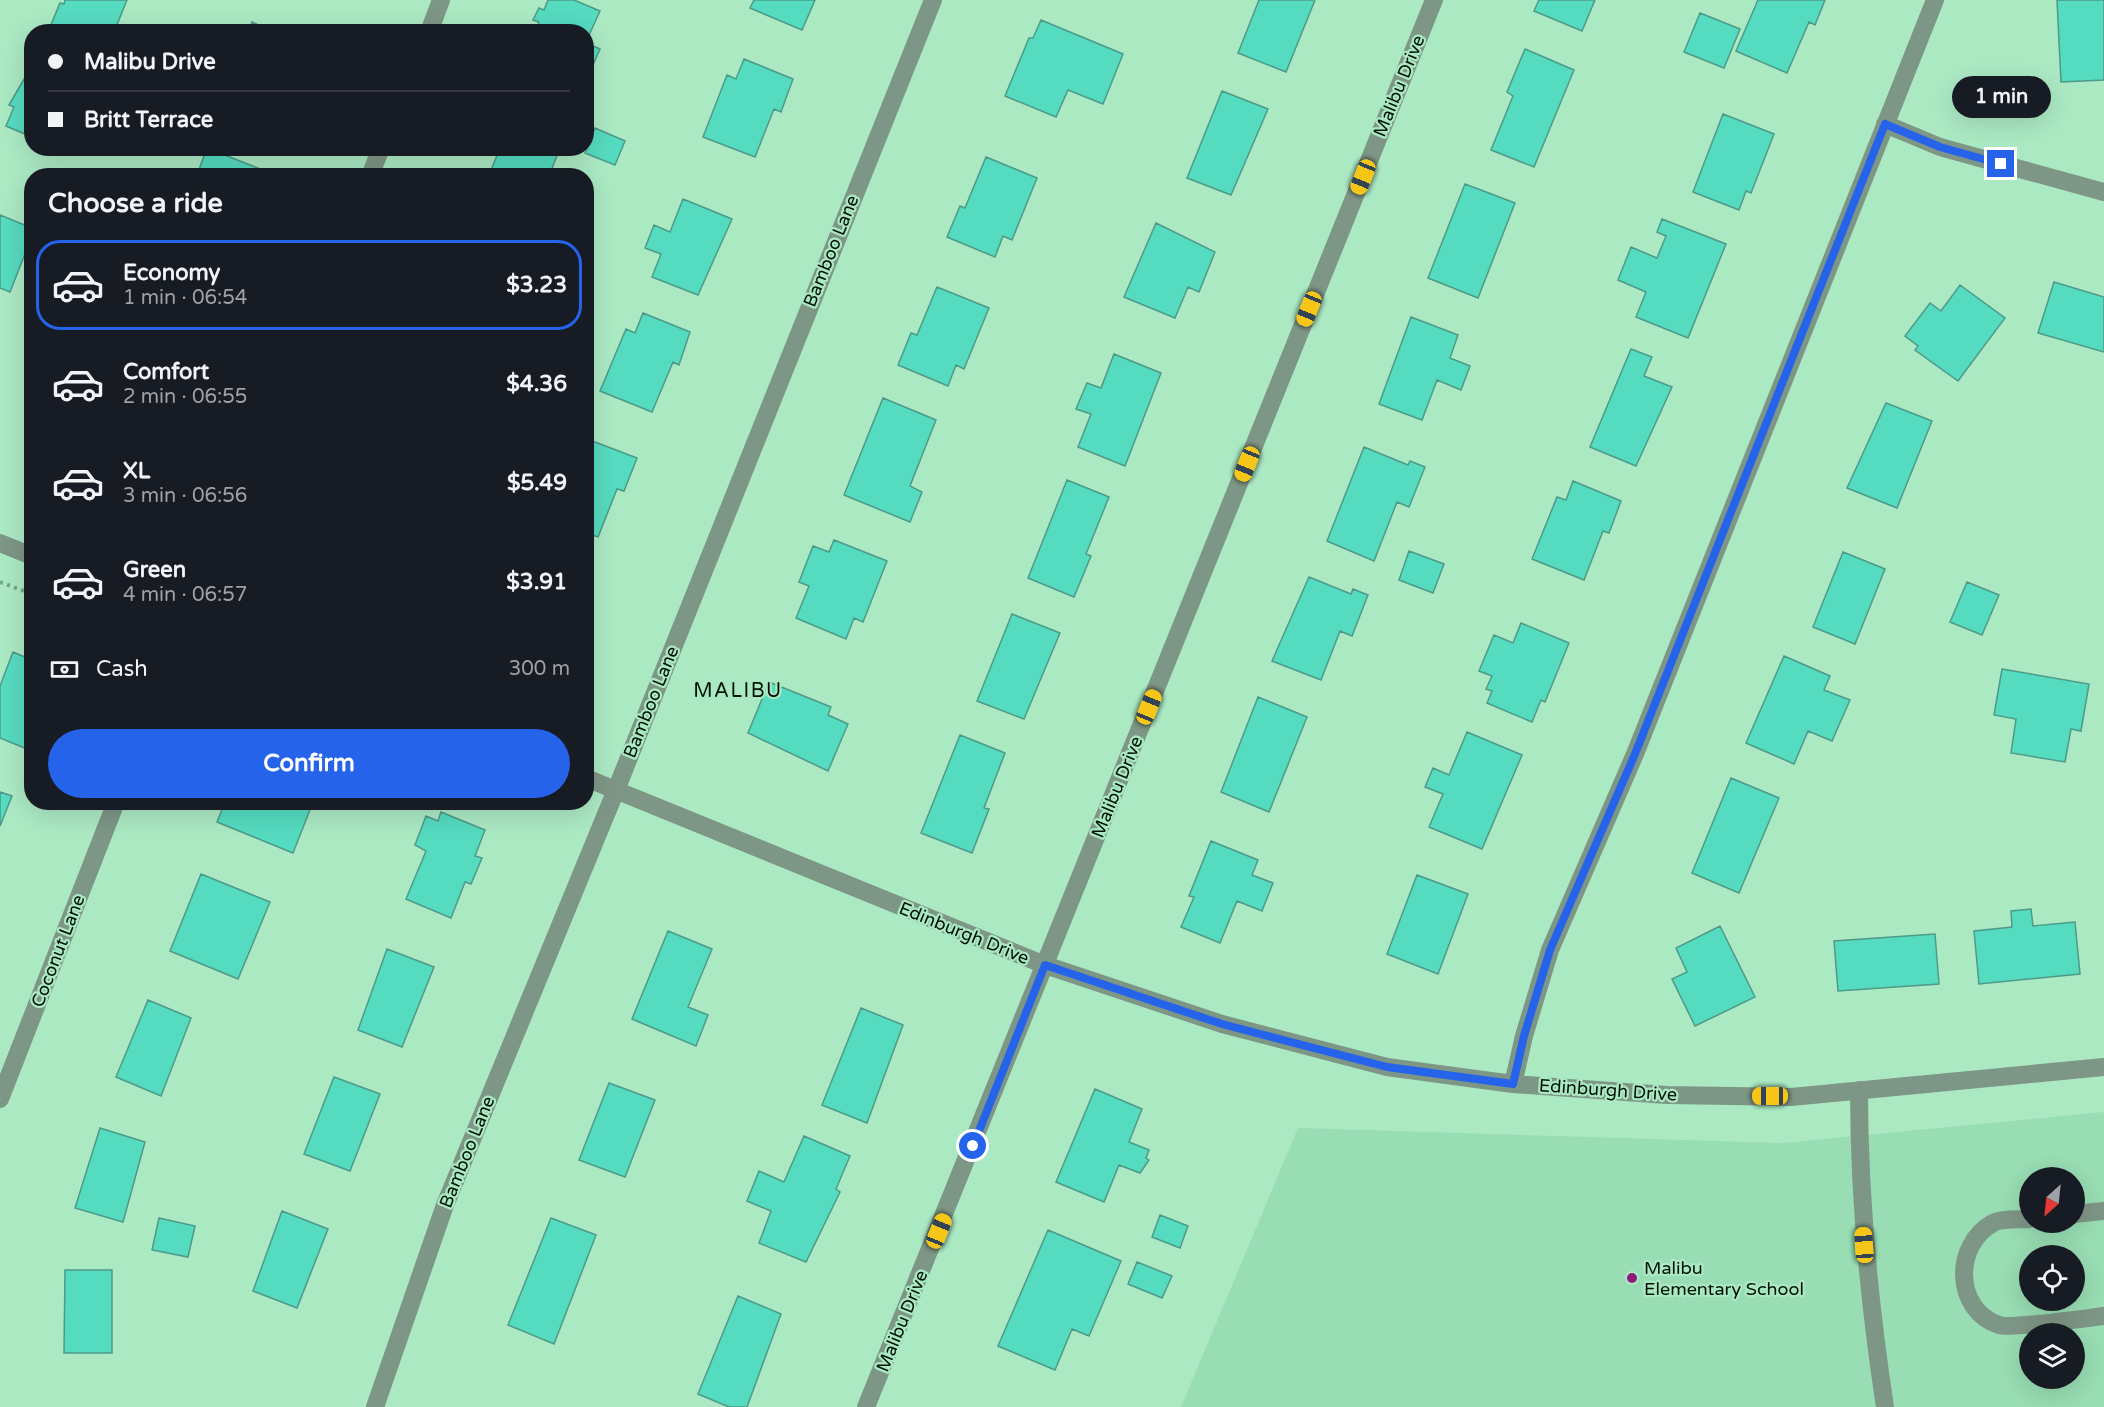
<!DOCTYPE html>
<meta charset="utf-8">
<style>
:root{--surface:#171b24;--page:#242831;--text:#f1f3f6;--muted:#9ea1a6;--line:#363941;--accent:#2563eb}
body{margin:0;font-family:"Varela Round",sans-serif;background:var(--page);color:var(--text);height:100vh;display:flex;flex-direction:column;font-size:22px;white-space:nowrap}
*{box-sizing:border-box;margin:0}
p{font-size:20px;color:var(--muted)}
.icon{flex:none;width:33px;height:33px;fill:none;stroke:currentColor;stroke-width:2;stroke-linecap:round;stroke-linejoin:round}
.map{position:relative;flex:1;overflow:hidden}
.side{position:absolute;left:24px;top:168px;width:570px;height:642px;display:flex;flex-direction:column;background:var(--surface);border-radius:24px;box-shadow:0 6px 24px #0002}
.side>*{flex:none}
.hud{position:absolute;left:24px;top:24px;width:570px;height:132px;border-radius:24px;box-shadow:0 6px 24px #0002;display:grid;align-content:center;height:132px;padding:0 24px;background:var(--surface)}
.needle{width:39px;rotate:207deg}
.controls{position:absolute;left:2019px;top:1167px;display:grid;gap:12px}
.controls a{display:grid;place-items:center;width:66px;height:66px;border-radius:50%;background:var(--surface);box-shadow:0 6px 24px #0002;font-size:30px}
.end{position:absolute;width:27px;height:27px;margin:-14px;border:8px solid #2563eb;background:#fff;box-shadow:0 0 0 3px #fff}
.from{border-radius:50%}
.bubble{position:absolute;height:42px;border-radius:21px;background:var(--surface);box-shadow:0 6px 24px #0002;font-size:20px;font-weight:800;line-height:42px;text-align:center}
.car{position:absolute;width:18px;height:36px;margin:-18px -9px;border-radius:8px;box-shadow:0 0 4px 2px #0007;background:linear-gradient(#f5c518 24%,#345 0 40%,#f5c518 0 76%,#345 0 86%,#f5c518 0)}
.hud b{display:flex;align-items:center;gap:21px;height:57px;font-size:22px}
.hud b+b{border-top:2px solid var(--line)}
.hud i{width:15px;height:15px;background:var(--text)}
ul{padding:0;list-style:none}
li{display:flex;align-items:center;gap:18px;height:90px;margin:0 12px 9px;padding:0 12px;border:3px solid transparent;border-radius:24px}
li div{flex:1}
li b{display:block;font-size:22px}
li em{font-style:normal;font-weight:800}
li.selected{border-color:var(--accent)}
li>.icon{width:54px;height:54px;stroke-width:1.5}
h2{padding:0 24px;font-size:27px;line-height:72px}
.pay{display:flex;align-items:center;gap:15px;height:66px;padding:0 24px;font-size:22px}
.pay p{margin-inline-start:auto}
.button{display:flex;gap:12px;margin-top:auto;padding:12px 24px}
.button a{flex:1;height:69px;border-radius:36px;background:var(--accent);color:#fff;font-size:24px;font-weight:800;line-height:69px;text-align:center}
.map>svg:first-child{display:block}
.built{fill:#98ddb3;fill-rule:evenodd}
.building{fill:#55dbc0;stroke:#4d9a88;stroke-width:1.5}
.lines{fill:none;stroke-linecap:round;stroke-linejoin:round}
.path{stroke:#75a587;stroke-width:4;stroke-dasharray:3 4.5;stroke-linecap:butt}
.minor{stroke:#7e9686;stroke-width:18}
.route{stroke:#2563eb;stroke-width:8}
.poi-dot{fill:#8f1a7a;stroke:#abe9c3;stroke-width:2}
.labels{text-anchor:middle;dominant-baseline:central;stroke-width:4.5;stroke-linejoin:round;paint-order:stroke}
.street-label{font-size:18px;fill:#001206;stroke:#abe9c3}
.poi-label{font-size:18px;fill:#001206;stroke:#abe9c3;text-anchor:start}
.neighbourhood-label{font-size:20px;letter-spacing:1.5px;fill:#001206;stroke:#abe9c3}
</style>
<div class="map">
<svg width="2104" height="1407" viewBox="0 0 2104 1407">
<rect width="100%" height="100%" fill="#abe9c3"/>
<path class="built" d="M2104 1112V1407H1181L1298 1128 1784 1143ZM2030 1178H2074V1222H2030ZM2030 1256H2074V1300H2030ZM2030 1334H2074V1378H2030Z"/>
<path class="building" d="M65 0H127L114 32H48L60 3 64 4Z
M548 0H574L600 11 586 42V32H535L539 22 533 20 539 8 544 10Z
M754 0H815L802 30 750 8Z
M1259 0H1315L1286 72 1238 53Z
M1539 0H1595L1582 31 1534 11Z
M1758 0H1825L1815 25 1809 22 1787 73 1736 51Z
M2057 0H2104V80L2061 82Z
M1700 13 1740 29 1724 68 1684 52Z
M1041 20 1123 54 1103 104 1068 90 1056 117 1005 96 1029 38H1033Z
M252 22 274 32H249Z
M586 43 600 49 586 81Z
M1525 49 1574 70 1534 167 1491 150 1513 96 1507 92Z
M744 59 793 79 781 112 774 109 755 157 703 137 727 75 736 79Z
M27 74 32 76V137L6 126 14 107 9 105Z
M1222 91 1268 109 1231 195 1187 178Z
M1723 114 1774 134 1751 193 1746 191 1739 210 1693 192Z
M595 128 625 141 615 165 585 153Z
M207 148 265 171 263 176 197 175Z
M500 148H560L549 176H482L483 173 489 175Z
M986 157 1037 178 1012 240 1003 236 995 257 947 237 960 206 965 208Z
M1465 184 1515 203 1478 298 1428 278Z
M683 199 732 219 698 295 652 277 661 254 645 248 654 225 670 232Z
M0 215 32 228V236L10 292 0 288Z
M1662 219 1726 244 1688 338 1636 317 1646 292 1618 280 1631 247 1657 258 1666 236 1657 232Z
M1156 223 1215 252 1199 292 1188 287 1175 318 1124 297Z
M2054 282 2104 297V352L2038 333Z
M1960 285 2005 318 1958 381 1915 350 1918 346 1905 336 1930 303 1941 311Z
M937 287 989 308 964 369 956 365 948 386 898 365 911 333 917 335Z
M643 313 690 332 679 365 673 362 652 412 600 391 626 329 635 333Z
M1411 317 1458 335 1450 358 1470 366 1461 390 1437 380 1422 420 1379 404Z
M1631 349 1652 357 1644 376 1672 387 1636 466 1590 447Z
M1114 354 1161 373 1125 466 1078 447 1091 414 1076 409 1087 383 1101 388Z
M883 398 936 420 910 486 922 492 910 522 844 495Z
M1886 403 1932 421 1897 508 1847 488Z
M587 439 637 458 624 491 617 489 598 537 586 533Z
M1364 447 1408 465 1410 461 1425 467 1409 507 1397 502 1374 561 1327 541Z
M1067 480 1109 497 1086 554 1091 556 1074 597 1028 578Z
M1573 481 1621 501 1609 533 1603 531 1584 580 1532 559 1557 497 1566 500Z
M834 540 887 561 863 622 854 618 846 639 796 618 809 586 799 582 813 546 829 552Z
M1409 551 1444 564 1433 593 1399 580Z
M1843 552 1885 569 1855 644 1813 627Z
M1309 577 1351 594 1353 589 1368 595 1352 636 1340 631 1321 680 1272 661Z
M1967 582 1999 595 1982 635 1950 622Z
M1012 614 1060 633 1024 719 977 701Z
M1521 623 1569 643 1545 702 1541 700 1532 722 1487 703 1492 691 1486 689 1492 676 1479 671 1494 635 1513 643Z
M13 652 32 660V737L27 749 0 738V686Z
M1784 656 1830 676 1824 690 1850 700 1832 741 1808 731 1794 764 1746 743Z
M2002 669 2089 684 2081 731 2071 729 2065 762 2011 753 2016 719 1994 715Z
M769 682 831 707 828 715 848 724 828 771 748 733Z
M1258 697 1307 717 1269 812 1221 792Z
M1467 732 1522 755 1482 849 1429 827 1443 794 1425 787 1433 768 1449 775Z
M960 735 1005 753 984 808 989 809 972 853 921 833Z
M1731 778 1779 798 1739 893 1692 873Z
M0 792 12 796 0 826Z
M225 802H313L293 853 217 822Z
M441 812 485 830 475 856 482 858 471 884 465 882 451 918 406 899 426 851 415 845 426 816 438 821Z
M1211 841 1258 860 1252 875 1273 883 1262 911 1237 901 1220 943 1181 927 1194 897 1189 896Z
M201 874 270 902 238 979 170 951Z
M1417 875 1468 894 1438 974 1387 954Z
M2031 909 2033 926 2075 922 2080 974 1979 984 1974 931 2012 927 2011 911Z
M1720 926 1755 997 1695 1026 1672 979 1687 972 1676 948Z
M668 931 712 949 688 1007 708 1015 696 1046 632 1019Z
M1935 934 1939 984 1838 991 1834 941Z
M387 949 434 967 402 1047 358 1030Z
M148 1000 191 1018 161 1096 116 1077Z
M861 1008 903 1025 867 1123 822 1105Z
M334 1077 380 1094 350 1171 304 1154Z
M609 1083 655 1100 625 1177 579 1160Z
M1095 1089 1142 1109 1129 1142 1149 1150 1146 1158 1149 1160 1140 1173 1119 1165 1104 1202 1056 1182Z
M100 1128 145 1142 123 1222 75 1208Z
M804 1136 850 1156 836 1189 840 1192 806 1262 759 1243 771 1211 747 1201 759 1171 784 1182Z
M282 1211 328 1229 297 1308 253 1291Z
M1160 1215 1188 1226 1180 1248 1152 1237Z
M159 1218 195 1226 188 1257 152 1250Z
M551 1218 596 1235 554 1344 508 1325Z
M1048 1230 1121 1261 1089 1336 1072 1329 1055 1370 998 1346Z
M1137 1262 1172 1276 1162 1298 1128 1284Z
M65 1270H112V1353H64Z
M738 1296 781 1314 747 1407H729L698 1394Z"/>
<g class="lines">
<path class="path" d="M0 582 32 594"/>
<path class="minor" d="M429 32 441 0
M1885 124 1940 147 2104 192
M370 176 381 148
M0 543 32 556
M586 778 1045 965 1222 1024 1387 1067 1513 1084 1667 1095 1791 1097 2104 1067
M1513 1084 1524 1036 1550 950 1635 754 1935 0
M1859 1090C1859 1197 1869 1302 1885 1407
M0 1099 116 802
M2074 1214 2104 1211
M2030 1219C2019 1220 2003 1218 1993 1223 1953 1245 1954 1310 1999 1325 2010 1329 2087 1318 2104 1316
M375 1407 445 1205 616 790 933 0
M866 1407 1434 0"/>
</g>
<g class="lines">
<path class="route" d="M973 1146 1045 965 1222 1024 1387 1067 1513 1084 1524 1036 1550 950 1635 754 1885 124 1940 147 2001 164"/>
</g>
<circle class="poi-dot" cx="1632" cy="1278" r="6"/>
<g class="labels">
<g class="street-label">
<text transform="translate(1399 86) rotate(-68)">Malibu Drive</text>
<text transform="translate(831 251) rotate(-68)">Bamboo Lane</text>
<text transform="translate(651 702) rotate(-68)">Bamboo Lane</text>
<text transform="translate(1117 787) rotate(-68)">Malibu Drive</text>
<text transform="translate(964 933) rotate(22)">Edinburgh Drive</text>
<text transform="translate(58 951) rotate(-69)">Coconut Lane</text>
<text transform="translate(1608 1090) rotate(4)">Edinburgh Drive</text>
<text transform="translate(467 1152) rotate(-68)">Bamboo Lane</text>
<text transform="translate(902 1321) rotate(-68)">Malibu Drive</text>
</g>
<g class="poi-label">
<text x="1644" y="1268">Malibu<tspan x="1644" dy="21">Elementary School</tspan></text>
</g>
<g class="neighbourhood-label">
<text x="738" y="691">MALIBU</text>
</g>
</g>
</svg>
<div class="controls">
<a><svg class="needle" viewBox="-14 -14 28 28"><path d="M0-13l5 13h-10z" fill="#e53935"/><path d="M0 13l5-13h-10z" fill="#9ea1a6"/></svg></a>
<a><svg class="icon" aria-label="locate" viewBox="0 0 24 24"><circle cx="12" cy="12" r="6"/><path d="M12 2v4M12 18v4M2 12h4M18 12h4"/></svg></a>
<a><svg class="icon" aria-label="layers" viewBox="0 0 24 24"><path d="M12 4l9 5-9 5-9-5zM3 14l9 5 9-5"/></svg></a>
</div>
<i class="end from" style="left:973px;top:1146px"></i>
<i class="end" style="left:2001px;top:164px"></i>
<div class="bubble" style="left:1952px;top:76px;width:99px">1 min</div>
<i class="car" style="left:1363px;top:177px;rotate:202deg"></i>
<i class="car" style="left:1309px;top:309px;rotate:202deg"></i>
<i class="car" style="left:1247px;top:464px;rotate:202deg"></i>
<i class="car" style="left:1149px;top:707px;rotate:22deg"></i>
<i class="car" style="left:1770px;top:1096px;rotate:270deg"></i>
<i class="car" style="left:939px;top:1231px;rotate:22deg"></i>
<i class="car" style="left:1864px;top:1245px;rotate:356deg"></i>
<div class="hud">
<b><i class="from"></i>Malibu Drive</b>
<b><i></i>Britt Terrace</b>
</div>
<section class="side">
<h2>Choose a ride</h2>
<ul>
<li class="selected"><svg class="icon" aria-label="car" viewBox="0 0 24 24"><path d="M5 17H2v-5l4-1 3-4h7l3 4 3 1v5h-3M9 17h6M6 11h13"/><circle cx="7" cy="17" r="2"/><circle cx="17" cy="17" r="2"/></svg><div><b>Economy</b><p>1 min · 06:54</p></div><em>$3.23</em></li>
<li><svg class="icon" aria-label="car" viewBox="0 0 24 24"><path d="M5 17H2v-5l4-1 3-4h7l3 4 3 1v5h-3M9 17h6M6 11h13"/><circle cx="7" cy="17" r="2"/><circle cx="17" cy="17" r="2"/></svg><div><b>Comfort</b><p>2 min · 06:55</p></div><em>$4.36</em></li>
<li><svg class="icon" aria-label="car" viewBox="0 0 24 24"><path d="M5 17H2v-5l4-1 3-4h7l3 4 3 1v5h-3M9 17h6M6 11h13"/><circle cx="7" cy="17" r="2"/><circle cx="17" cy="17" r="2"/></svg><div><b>XL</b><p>3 min · 06:56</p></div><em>$5.49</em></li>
<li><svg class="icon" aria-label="car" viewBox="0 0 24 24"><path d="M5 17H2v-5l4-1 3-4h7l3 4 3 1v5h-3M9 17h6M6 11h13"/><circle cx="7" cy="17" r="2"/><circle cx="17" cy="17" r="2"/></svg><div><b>Green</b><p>4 min · 06:57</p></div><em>$3.91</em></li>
</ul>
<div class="pay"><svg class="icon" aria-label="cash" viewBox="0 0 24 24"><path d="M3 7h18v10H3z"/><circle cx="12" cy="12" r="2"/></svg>Cash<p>300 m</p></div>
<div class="button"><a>Confirm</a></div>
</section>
</div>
